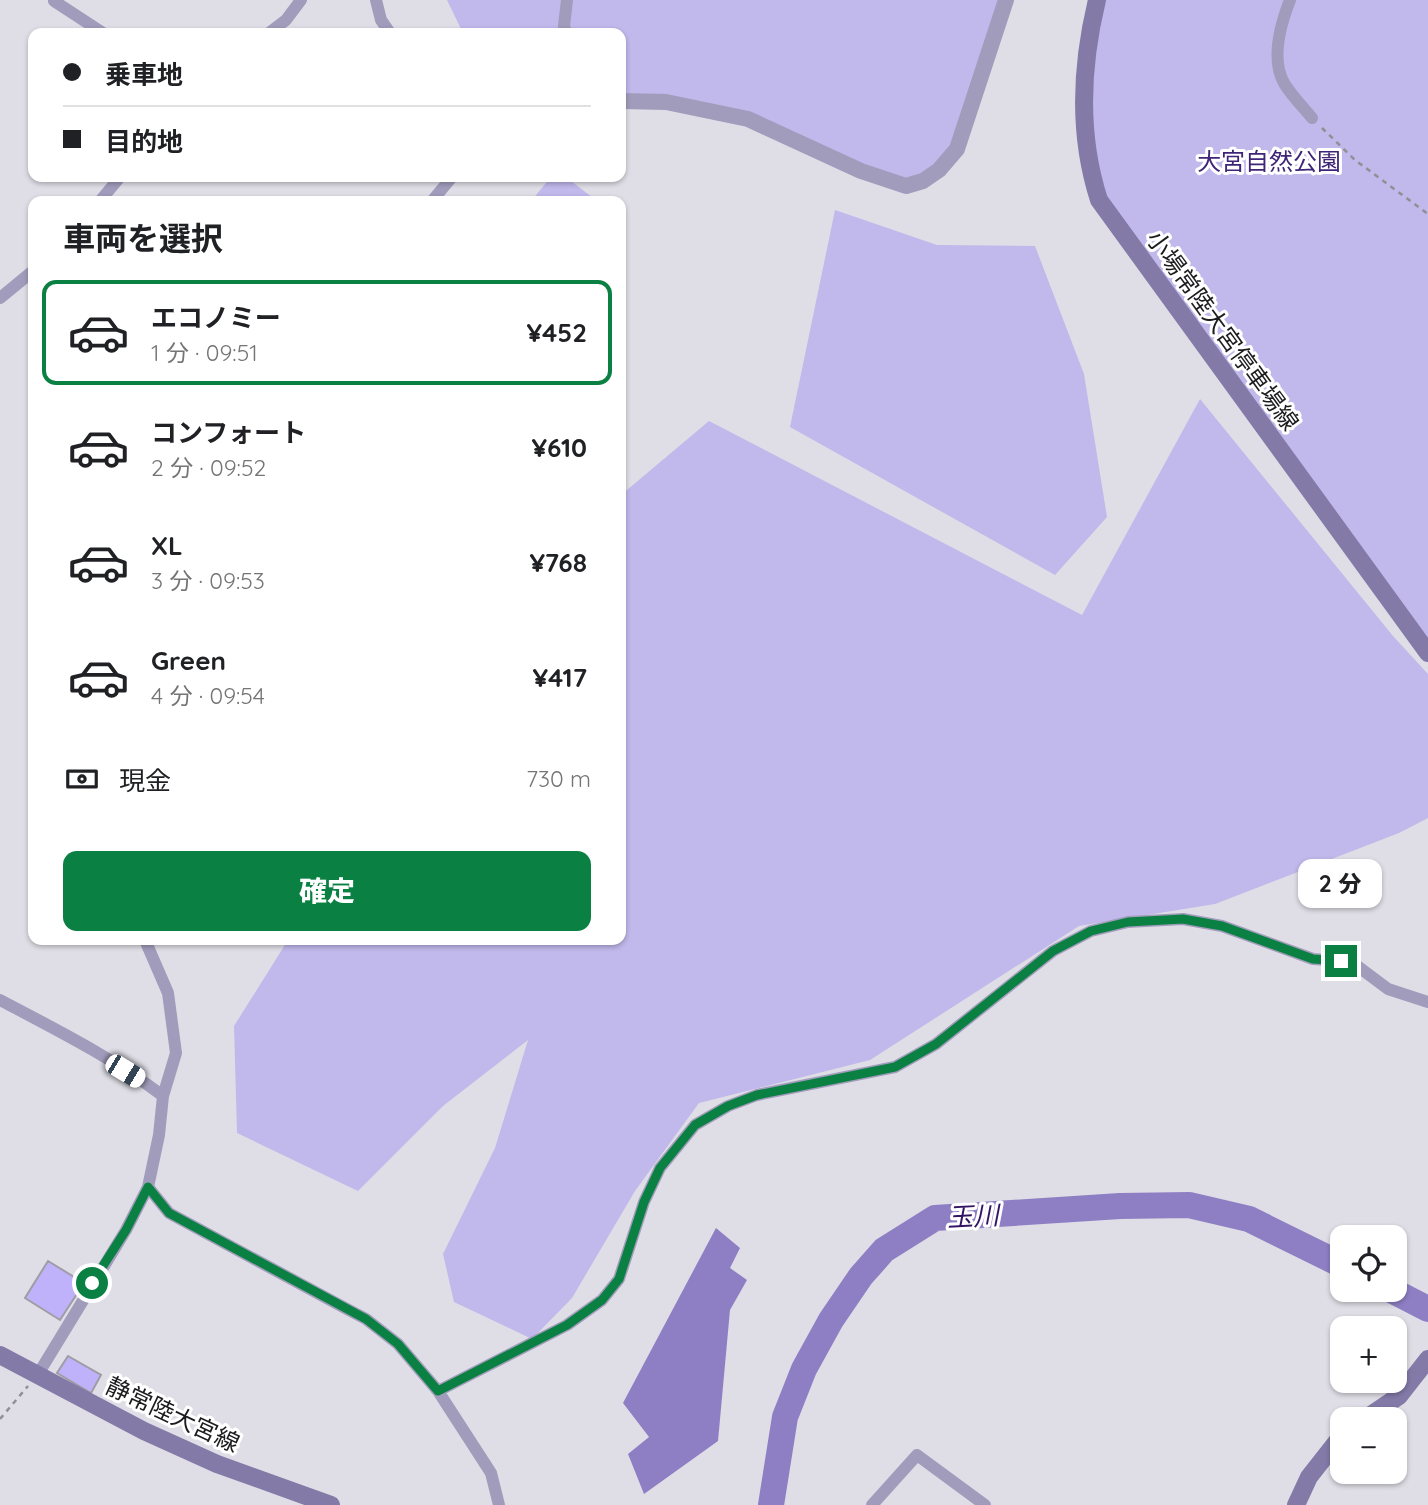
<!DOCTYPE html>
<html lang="ja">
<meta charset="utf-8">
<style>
:root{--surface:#fff;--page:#f6f6f6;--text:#202124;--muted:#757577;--line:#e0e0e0;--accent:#0b8043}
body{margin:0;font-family:Quicksand,"Noto Sans JP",sans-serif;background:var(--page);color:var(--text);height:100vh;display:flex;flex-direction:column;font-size:26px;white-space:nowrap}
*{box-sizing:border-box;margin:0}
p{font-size:23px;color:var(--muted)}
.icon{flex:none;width:38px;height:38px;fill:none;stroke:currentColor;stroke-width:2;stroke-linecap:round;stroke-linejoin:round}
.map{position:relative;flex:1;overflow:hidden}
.panel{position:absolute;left:28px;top:196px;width:598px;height:749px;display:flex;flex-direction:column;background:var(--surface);border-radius:14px;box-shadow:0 2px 5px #0004}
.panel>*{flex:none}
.top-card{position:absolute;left:28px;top:28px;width:598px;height:154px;border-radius:14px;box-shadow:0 2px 5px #0004;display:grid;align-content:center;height:154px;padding:0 35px;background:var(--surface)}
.tools{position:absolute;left:1330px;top:1225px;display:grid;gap:14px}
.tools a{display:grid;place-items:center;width:77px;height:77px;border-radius:14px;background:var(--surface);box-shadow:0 2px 5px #0004;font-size:35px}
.end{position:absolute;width:32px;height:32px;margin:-16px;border:9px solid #0b8043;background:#fff;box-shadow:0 0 0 4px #fff}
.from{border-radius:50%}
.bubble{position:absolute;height:49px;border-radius:14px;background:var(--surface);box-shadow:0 2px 5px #0004;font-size:23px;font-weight:800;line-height:49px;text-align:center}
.car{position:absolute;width:21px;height:42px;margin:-21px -10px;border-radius:9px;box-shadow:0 0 5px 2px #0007;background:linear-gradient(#fff 24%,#345 0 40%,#fff 0 76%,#345 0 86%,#fff 0)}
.top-card b{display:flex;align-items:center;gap:24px;height:66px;font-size:26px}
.top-card b+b{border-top:2px solid var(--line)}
.top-card i{width:18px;height:18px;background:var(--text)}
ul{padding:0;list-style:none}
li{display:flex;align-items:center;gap:21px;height:105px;margin:0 14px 10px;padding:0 21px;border:4px solid transparent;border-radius:14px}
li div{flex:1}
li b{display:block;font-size:26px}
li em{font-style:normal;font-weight:800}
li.on{border-color:var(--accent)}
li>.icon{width:63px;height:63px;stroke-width:1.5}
h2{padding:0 35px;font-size:32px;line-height:84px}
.pay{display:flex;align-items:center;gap:18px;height:77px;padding:0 35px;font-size:26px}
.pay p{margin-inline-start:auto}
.primary-button{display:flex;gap:14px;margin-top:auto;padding:14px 35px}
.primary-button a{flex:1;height:80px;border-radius:14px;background:var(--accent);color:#fff;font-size:28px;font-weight:800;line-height:80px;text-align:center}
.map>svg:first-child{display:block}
.green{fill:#c1b8eb}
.water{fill:#8e7fc4}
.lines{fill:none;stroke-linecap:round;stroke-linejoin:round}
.river{stroke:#8e7fc4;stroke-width:26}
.building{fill:#c0b2fa;stroke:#9e9da4;stroke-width:2}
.path{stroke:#908f95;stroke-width:2.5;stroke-dasharray:5 5;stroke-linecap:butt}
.minor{stroke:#a19cbb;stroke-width:12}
.tertiary{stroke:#a19cbb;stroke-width:16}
.secondary{stroke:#837aa8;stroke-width:18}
.route{stroke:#0b8043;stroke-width:9}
.labels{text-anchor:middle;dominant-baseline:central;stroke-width:6;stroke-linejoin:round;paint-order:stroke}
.park-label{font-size:24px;fill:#3f2577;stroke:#fff}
.street-label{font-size:24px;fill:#1c1c1e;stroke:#fff}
.water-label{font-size:26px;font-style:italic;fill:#321466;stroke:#fff}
</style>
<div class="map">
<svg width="1428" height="1505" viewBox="0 0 1428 1505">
<rect width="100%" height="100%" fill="#dfdee6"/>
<path class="green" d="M447 0H1006L957 149 906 186 748 119 621 101V33H463Z
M1097 0H1428V653L1112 219 1088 154Z
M551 177H566L597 201H531Z
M835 210 937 245 1035 246 1084 374 1107 517 1055 575 790 427Z
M1200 399 1393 636 1428 674V818L1399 833 1215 904 1079 926 870 1060 699 1103 635 1191 572 1298 532 1339 454 1302 443 1254 495 1148 528 1040 443 1106 358 1191 237 1133 234 1026 288 940H621V495L709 421 1082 615Z"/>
<path class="water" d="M716 1228 740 1248 730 1268 747 1280 730 1310 718 1441 644 1494 628 1454 649 1437 623 1403Z"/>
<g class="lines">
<path class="river" d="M1391 1290 1428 1309
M771 1505 785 1417 804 1369 831 1320 861 1276 884 1250 935 1218 1120 1206 1189 1205 1249 1219 1342 1265"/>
</g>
<path class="building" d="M48 1261 84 1283 60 1320 25 1298Z
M68 1356 101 1375 91 1393 57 1373Z"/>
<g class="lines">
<path class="path" d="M1322 128 1355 160 1428 214
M0 1419 28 1386"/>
<path class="minor" d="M376 0 381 20 390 33
M1290 0C1281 23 1270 58 1284 83 1291 95 1303 107 1312 118
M54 1 103 33
M269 33 286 20 301 0
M566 33 564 26 567 0
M100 201 120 177
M432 201 452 177
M0 298 33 271
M0 1000C55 1029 113 1058 163 1096
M148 1187 169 1213 345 1308 366 1319 398 1344 438 1391 491 1473 499 1505
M37 1376 126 1230 148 1187 159 1135 163 1096 176 1053 168 993 145 940
M438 1391 567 1325 602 1300 619 1279 644 1202 660 1168 695 1125 728 1106 757 1095 895 1067 936 1044 1053 951 1091 931 1128 922 1183 919 1222 926 1313 959 1341 961 1356 965 1388 989 1428 1002
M872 1505 917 1455 985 1505"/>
<path class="tertiary" d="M621 101 666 102 748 119 861 171 906 186 923 181 939 170 957 149 1006 0"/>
<path class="secondary" d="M1097 0C1081 66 1078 135 1099 200L1428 653
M0 1355 144 1431 217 1464 331 1505
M1365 1419 1399 1396 1428 1359
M1296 1505 1309 1477 1342 1435"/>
</g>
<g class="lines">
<path class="route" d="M92 1283 126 1230 148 1187 169 1213 366 1319 398 1344 438 1391 567 1325 602 1300 619 1279 644 1202 660 1168 695 1125 728 1106 757 1095 895 1067 936 1044 1053 951 1091 931 1128 922 1183 919 1222 926 1313 959 1341 961"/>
</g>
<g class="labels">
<g class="park-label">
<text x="1269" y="161">大宮自然公園</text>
</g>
<g class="street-label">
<text transform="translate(1223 330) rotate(54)">小場常陸大宮停車場線</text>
<text transform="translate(173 1414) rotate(25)">静常陸大宮線</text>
</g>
<g class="water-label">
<text transform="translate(973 1216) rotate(-3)">玉川</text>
</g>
</g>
</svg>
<div class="tools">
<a><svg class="icon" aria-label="locate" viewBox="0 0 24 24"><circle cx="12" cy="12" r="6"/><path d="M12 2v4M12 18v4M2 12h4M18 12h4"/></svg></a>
<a>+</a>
<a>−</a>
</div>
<i class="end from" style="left:92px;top:1283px"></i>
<i class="end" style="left:1341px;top:961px"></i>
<div class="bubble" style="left:1298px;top:859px;width:84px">2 分</div>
<i class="car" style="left:125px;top:1071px;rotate:121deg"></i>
<div class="top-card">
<b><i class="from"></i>乗車地</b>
<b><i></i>目的地</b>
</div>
<section class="panel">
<h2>車両を選択</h2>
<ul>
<li class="on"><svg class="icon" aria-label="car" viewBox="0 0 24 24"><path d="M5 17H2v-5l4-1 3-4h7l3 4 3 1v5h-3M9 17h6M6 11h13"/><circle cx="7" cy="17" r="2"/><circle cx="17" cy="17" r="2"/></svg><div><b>エコノミー</b><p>1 分 · 09:51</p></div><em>¥452</em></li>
<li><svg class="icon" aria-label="car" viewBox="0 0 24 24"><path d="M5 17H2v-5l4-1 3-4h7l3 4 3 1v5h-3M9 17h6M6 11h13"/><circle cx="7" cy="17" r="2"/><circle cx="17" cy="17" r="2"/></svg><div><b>コンフォート</b><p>2 分 · 09:52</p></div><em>¥610</em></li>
<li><svg class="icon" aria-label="car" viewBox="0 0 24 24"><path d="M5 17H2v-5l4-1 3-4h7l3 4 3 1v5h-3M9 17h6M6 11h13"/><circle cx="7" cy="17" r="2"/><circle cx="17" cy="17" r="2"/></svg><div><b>XL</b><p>3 分 · 09:53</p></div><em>¥768</em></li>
<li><svg class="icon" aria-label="car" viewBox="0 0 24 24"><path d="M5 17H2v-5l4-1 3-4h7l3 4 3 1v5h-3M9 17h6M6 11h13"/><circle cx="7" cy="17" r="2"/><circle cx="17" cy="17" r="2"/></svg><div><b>Green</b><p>4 分 · 09:54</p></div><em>¥417</em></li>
</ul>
<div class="pay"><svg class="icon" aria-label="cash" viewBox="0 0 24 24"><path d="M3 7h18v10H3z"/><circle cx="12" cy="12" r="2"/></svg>現金<p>730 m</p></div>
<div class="primary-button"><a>確定</a></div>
</section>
</div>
